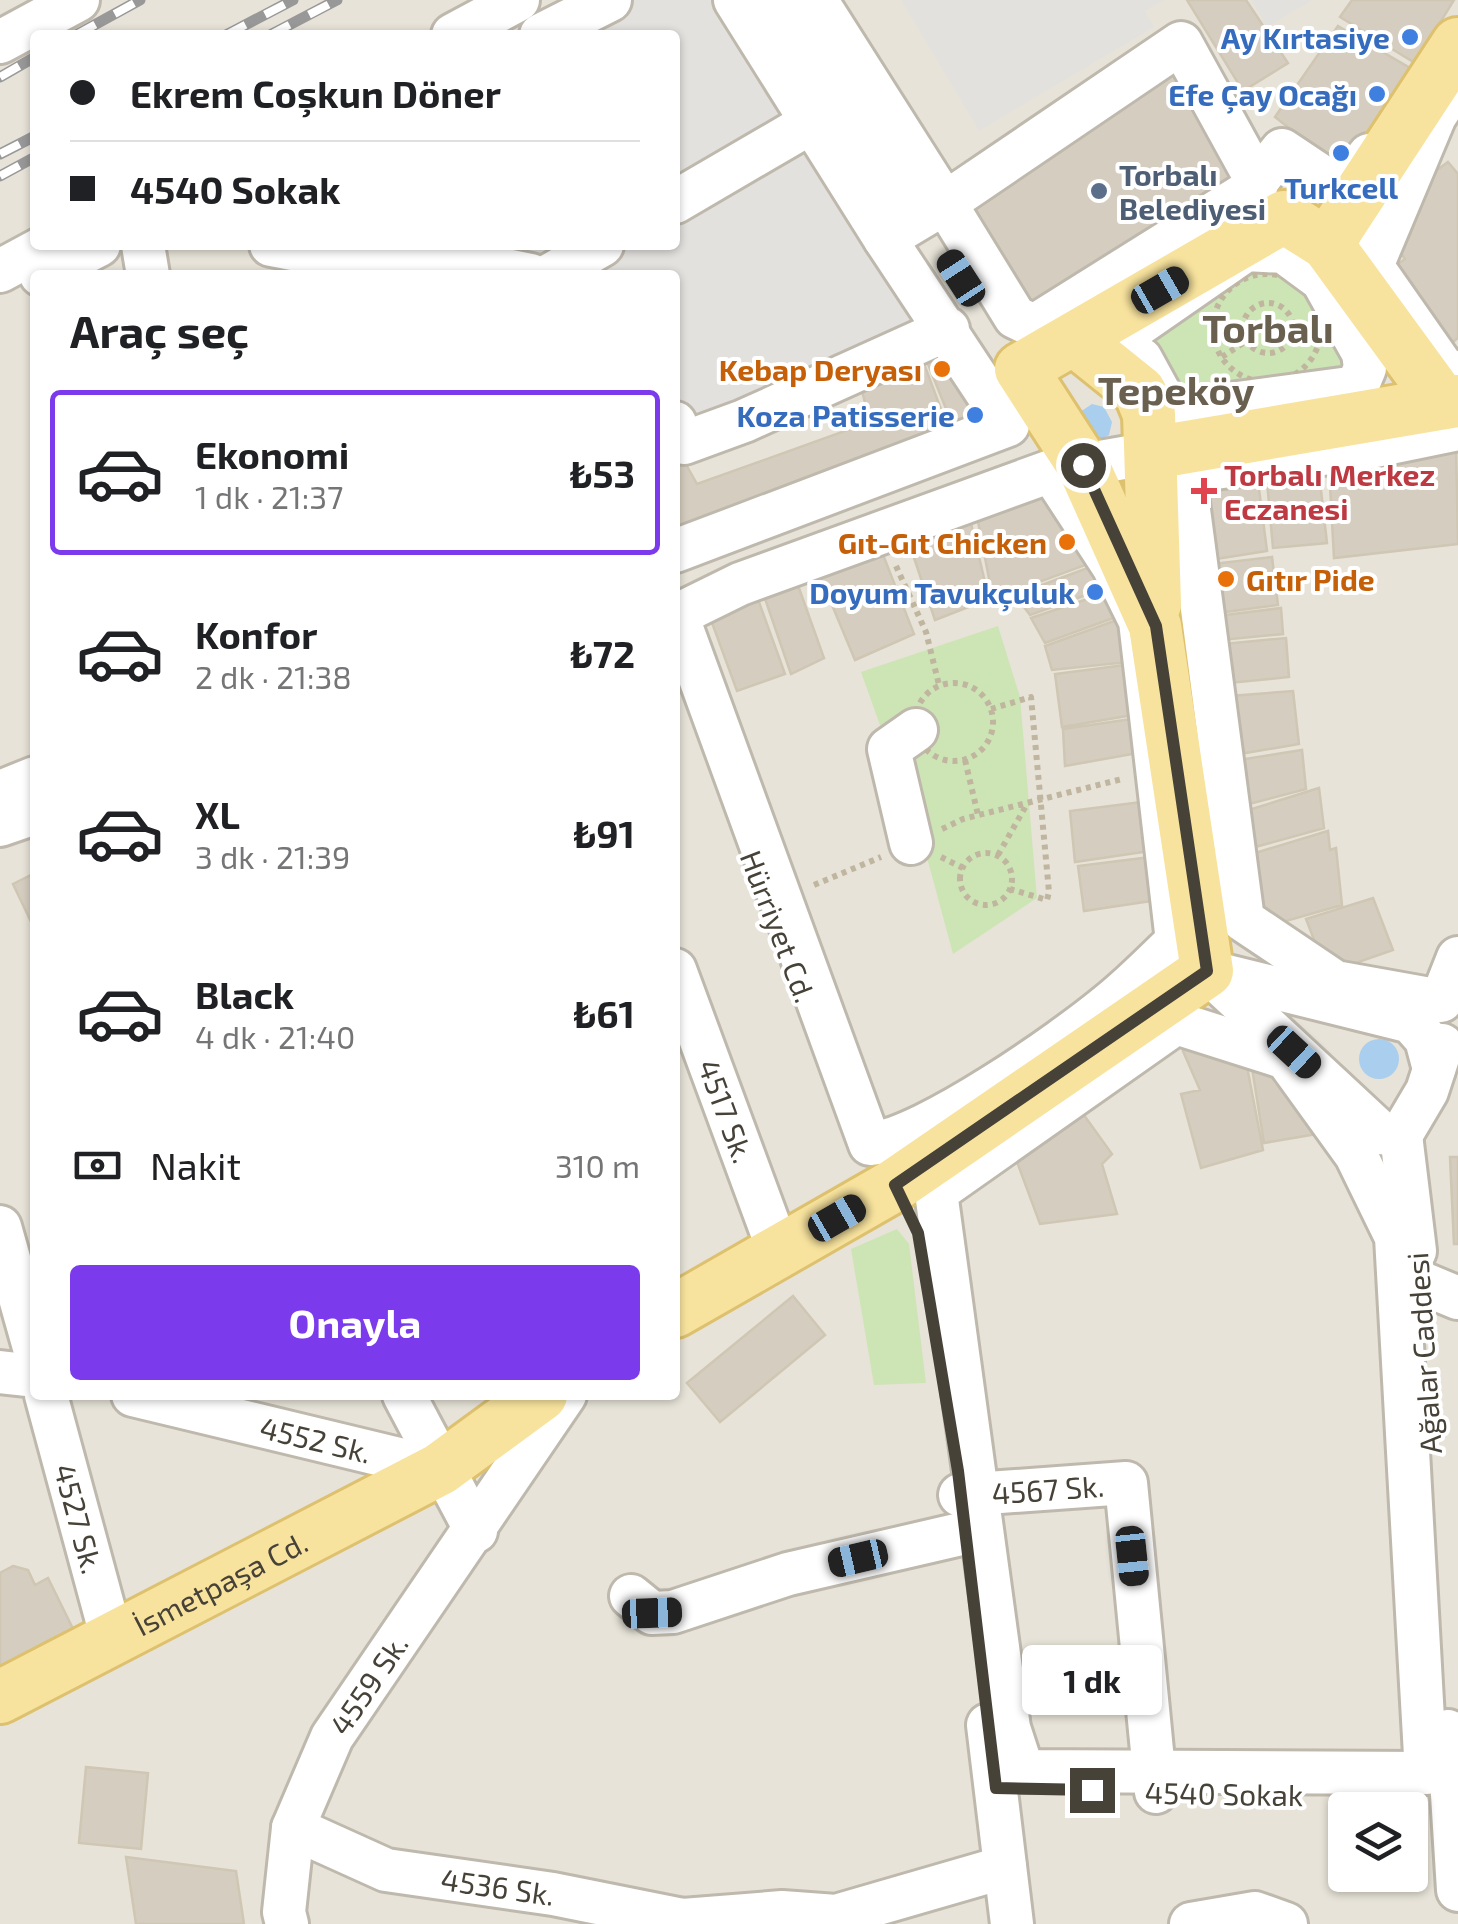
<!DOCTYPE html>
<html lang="tr">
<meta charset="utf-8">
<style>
:root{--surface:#fff;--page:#f2f2f2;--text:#202124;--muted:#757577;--line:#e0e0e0;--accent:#7c3aed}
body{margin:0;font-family:"Exo 2",sans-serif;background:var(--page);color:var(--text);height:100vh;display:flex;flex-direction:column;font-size:38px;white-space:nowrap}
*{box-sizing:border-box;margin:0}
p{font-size:32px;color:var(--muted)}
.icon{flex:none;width:55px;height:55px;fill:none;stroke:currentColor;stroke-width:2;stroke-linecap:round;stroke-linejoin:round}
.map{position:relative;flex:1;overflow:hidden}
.side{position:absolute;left:30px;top:270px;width:650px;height:1130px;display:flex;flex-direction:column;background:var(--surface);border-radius:10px;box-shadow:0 2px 8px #0004}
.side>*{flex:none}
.top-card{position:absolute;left:30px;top:30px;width:650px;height:220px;border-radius:10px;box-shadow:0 2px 8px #0004;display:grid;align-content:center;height:220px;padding:0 40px;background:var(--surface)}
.fabs{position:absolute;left:1328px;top:1792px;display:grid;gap:20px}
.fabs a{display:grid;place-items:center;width:100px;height:100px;border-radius:10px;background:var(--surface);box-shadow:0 2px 8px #0004;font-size:50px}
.end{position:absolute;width:45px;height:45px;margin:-22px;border:12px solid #474238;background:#fff;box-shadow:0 0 0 5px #fff}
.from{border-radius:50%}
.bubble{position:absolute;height:70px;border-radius:10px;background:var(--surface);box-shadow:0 2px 8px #0004;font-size:32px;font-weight:700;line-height:70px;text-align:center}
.car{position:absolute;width:30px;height:60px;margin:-30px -15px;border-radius:12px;box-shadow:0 0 8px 2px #0007;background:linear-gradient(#222 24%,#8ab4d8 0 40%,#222 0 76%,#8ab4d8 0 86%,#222 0)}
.top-card b{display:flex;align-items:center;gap:35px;height:95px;font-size:38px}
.top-card b+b{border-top:2px solid var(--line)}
.top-card i{width:25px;height:25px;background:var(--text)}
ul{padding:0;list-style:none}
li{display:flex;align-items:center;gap:30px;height:165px;margin:0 20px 15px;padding:0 20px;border:5px solid transparent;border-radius:10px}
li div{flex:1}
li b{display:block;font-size:38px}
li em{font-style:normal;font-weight:700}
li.on{border-color:var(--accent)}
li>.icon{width:90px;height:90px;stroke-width:1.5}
h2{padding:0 40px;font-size:45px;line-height:120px}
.pay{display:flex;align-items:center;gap:25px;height:110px;padding:0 40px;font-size:38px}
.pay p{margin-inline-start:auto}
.action{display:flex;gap:20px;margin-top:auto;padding:20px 40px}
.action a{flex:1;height:115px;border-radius:10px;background:var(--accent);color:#fff;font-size:40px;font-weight:700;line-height:115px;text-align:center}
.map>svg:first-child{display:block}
.residential{fill:#e7e3d8;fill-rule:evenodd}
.green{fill:#cde5b5}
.parking{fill:#e3e1de}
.water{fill:#aaceed}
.building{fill:#d5cec0;stroke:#cfc6b3;stroke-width:2.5}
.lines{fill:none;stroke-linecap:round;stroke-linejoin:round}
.minor-casing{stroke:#bfb9ad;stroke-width:48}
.major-casing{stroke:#ddc16e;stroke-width:58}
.path{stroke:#c0b69f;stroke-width:6;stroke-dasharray:5 5;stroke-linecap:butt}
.minor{stroke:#fff;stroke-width:42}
.major{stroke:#f8e39e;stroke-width:52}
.rail-casing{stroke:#989898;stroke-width:11}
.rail{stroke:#fff;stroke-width:8;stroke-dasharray:22;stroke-linecap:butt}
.route{stroke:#474238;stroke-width:12}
.shop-dot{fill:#3f7fe0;stroke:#fff;stroke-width:4}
.service-dot{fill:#5c6f8a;stroke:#fff;stroke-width:4}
.food-dot{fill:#e8710a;stroke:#fff;stroke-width:4}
.health-dot{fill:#e0444e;stroke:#fff;stroke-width:4}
.labels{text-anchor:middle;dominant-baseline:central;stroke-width:8;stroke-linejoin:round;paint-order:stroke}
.shop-label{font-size:30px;font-weight:bold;fill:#366cbe;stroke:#fff;text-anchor:end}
.service-label{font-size:30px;font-weight:bold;fill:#4e5e75;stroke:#fff;text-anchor:start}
.food-label{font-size:30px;font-weight:bold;fill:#c56008;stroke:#fff;text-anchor:end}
.health-label{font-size:30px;font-weight:bold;fill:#be3a42;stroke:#fff;text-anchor:start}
.street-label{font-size:30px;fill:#474238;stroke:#fff}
.district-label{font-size:40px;font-weight:bold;fill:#6a6050;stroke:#fff}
</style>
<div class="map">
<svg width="1458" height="1924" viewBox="0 0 1458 1924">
<rect width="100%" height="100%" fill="#f4f1ea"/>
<path class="residential" d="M0 0H1458V1924H0ZM35 35H675V245H35ZM35 275H675V1395H35ZM1345 1810H1410V1875H1345Z"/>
<path class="green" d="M1245 253 1316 282 1357 382 1169 405 1132 349Z
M998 626 1020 697 1037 898 953 954 926 854 861 672Z
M897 1229 909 1244 926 1383 874 1385 851 1249Z"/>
<path class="parking" d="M626 0H742L954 322 695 435 675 395V275H526L512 245H675V35H560Z
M901 0H1164L1145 11 1154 27 979 131Z
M1251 0H1310L1311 1 1267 27Z"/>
<path class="water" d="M1092 404 1104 407 1112 422 1109 435 1098 441 1077 414Z
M1359 1059a20 20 0 1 1 40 0a20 20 0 1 1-40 0Z"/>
<path class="building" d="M1187 0H1246L1288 63 1243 91Z
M1352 0H1454L1415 63 1340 17Z
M1338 26 1410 68 1346 173 1275 117Z
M1180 65 1248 180 1018 317 950 203Z
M1448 162 1458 174V338L1453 342 1395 266 1405 259 1394 244 1409 233 1401 223 1419 183Z
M948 340 998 421 957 436 926 359Z
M923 361 952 439 675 541V445L697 484 870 422 860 383Z
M1456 445 1458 544 1334 558 1329 466Z
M1318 464 1327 543 1273 548 1266 470Z
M1256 466 1267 551 1203 561 1190 474Z
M1047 483 1099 560 993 599 976 511Z
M969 515 989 599 935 620 907 537Z
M880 547 914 634 855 660 817 569Z
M1272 557 1278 605 1210 614 1204 565Z
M1101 563 1114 585 1030 615 1015 595Z
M795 577 824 658 791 674 762 590Z
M1114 590 1127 613 1045 643 1031 618Z
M755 591 785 674 737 691 707 609Z
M1281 608 1283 634 1211 641 1209 617Z
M1128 616 1138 661 1052 670 1045 646Z
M1286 638 1289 677 1219 684 1213 645Z
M1141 663 1145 713 1062 727 1055 674Z
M1293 691 1299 744 1228 756 1218 697Z
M1145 717 1149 751 1065 766 1063 729Z
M1302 750 1306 789 1234 808 1226 762Z
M1319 788 1324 828 1241 851 1236 814Z
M1150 801 1157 850 1075 862 1070 811Z
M1328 831 1330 850 1336 848 1342 905 1265 927 1242 857Z
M1159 856 1165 899 1084 911 1078 866Z
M35 873V930L13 884Z
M1373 898 1393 950 1327 973 1306 919Z
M1197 1039 1244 1051 1263 1150 1201 1168 1181 1094 1200 1090 1183 1051Z
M1272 1064 1322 1133 1264 1143 1252 1068Z
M1076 1104 1112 1154 1102 1164 1117 1214 1040 1224 1013 1151Z
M1450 1157H1458V1244H1454Z
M793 1296 825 1335 720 1422 687 1383Z
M13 1566 28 1570 35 1585 48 1578 75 1633 0 1670V1573Z
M86 1767 148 1773 141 1849 79 1843Z
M126 1857 236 1871 244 1924H136Z"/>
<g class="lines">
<g class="minor-casing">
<g id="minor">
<path d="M735 0 885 239"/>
<path d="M777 0 912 204"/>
<path d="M453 35 518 0"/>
<path d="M541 35 610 0"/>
<path d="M0 42 78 0"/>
<path d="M1181 43 1257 181 1256 187 1034 326 1015 317 945 203Z"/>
<path d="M1449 95 1435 116 1372 266 1446 372H1458"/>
<path d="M1257 181 1282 150 1345 192 1369 155"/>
<path d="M675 202 836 108"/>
<path d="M143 245 148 275"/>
<path d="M271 245 427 275"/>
<path d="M399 249 531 275"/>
<path d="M1246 250 1284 252 1322 280 1363 353 1365 368 1357 387 1170 412 1141 359 1109 345Z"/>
<path d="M0 271 48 245"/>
<path d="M41 275 99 245"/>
<path d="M550 275 602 245"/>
<path d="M675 423 684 443 744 421 948 329"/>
<path d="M1458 429 1361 449 1184 472 1243 920 1335 982 1441 1001 1458 958"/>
<path d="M1083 465 1152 453"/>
<path d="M1051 471 1113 566 1140 621 1177 941C1155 962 1133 985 1109 1004 1063 1042 925 1139 870 1144L677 615 740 584Z"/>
<path d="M675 551 1008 425 885 239 945 203 816 0"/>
<path d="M0 792 35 778"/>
<path d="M0 825 35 813"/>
<path d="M911 843 889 749 916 730"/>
<path id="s1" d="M675 970 779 1252"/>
<path d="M1207 971 1411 1022 1426 1039 1434 1069"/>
<path d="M1209 973 1381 1133 1401 1135"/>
<path d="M1176 1023 1286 1058 1356 1155 1396 1237 1426 1773 1023 1771 1009 1728 936 1192Z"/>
<path d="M1401 1135 1415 1251"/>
<path d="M1401 1135 1427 1091 1442 1045"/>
<path d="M0 1227 35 1351"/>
<path d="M1417 1281 1458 1298"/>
<path d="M0 1372 35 1376"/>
<path id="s2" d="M46 1395 112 1639"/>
<path id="s3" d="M133 1395 440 1469"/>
<path d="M404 1395 476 1531"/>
<path id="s4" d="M960 1495 1126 1483 1156 1792"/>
<path d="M631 1596 652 1613 673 1612 788 1574 965 1533"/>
<path d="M988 1725 1012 1924"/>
<path d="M1448 1731 1458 1890"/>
<path id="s5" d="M293 1828 386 1870 553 1894 683 1920 782 1912 836 1916 1005 1867"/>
<path id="s6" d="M287 1924 284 1912 293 1828 332 1737 565 1395"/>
<path d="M1191 1924 1255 1913 1286 1924"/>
</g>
</g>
<g class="major-casing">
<g id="major">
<path d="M1327 244 1458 44"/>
<path d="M1074 339 1140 392 1149 414 1155 604"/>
<path d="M1152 453 1458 401"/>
<path d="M675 1311 895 1185 1207 971 1155 626 1083 465 1021 369 1284 217 1327 244 1443 403"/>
<path id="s7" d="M0 1697 440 1469 541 1395"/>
</g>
</g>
<path class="path" d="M1213 328a54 54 0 1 1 108 0a54 54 0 1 1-108 0Z
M1243 328a25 25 0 1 1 50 0a25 25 0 1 1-50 0Z
M1222 357 1246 341
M896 566 926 632 939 685
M915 722a39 39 0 1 1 78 0a39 39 0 1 1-78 0Z
M991 709 1031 697 1049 892 1047 900 1010 889
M965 760 978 815
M942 829 963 819 1122 779
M960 879a26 26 0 1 1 52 0a26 26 0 1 1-52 0Z
M998 855 1027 804
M941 857 963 868
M814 885 881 857"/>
<use href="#minor" class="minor"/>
<use href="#major" class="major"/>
<g class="rail-casing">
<path id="rail" d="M76 35 140 0
M226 35 293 0
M270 35 337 0
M0 77 35 57
M0 154 35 136
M0 176 35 157"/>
</g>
<use href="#rail" class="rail"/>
</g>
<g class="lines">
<path class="route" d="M1083 465 1156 626 1207 971 895 1185 918 1233 958 1471 996 1788 1092 1790"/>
</g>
<g class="shop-dot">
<circle cx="1410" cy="37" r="10"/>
<circle cx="1377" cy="94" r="10"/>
<circle cx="1341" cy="153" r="10"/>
<circle cx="975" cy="415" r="10"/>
<circle cx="1095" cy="592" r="10"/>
</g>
<circle class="service-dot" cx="1099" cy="191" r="10"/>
<g class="food-dot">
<circle cx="942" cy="369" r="10"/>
<circle cx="1067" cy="542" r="10"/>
<circle cx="1226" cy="579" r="10"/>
</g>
<path class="health-dot" d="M1199 476h10v10h10v10h-10v10h-10v-10h-10v-10h10z"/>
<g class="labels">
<g class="shop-label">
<text x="1390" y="37">Ay Kırtasiye</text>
<text x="1357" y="94">Efe Çay Ocağı</text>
<text x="1341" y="187" text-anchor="middle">Turkcell</text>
<text x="955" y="415">Koza Patisserie</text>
<text x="1075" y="592">Doyum Tavukçuluk</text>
</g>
<g class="service-label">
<text x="1119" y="174">Torbalı<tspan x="1119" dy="34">Belediyesi</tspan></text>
</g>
<g class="food-label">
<text x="922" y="369">Kebap Deryası</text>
<text x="1047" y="542">Gıt-Gıt Chicken</text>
<text x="1246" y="579" text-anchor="start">Gıtır Pide</text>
</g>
<g class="health-label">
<text x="1224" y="474">Torbalı Merkez<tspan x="1224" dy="34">Eczanesi</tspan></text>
</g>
<g class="street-label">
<text transform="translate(779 926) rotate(69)">Hürriyet Cd.</text>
<text stroke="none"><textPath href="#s1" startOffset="150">4517 Sk.</textPath></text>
<text transform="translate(1423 1353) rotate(-94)">Ağalar Caddesi</text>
<text stroke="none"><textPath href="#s3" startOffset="188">4552 Sk.</textPath></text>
<text stroke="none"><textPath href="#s4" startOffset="88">4567 Sk.</textPath></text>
<text stroke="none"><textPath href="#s2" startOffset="128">4527 Sk.</textPath></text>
<text stroke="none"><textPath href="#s7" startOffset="248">İsmetpaşa Cd.</textPath></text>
<text stroke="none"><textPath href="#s6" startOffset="260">4559 Sk.</textPath></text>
<text transform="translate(1224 1793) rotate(1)">4540 Sokak</text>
<text stroke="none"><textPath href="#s5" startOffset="215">4536 Sk.</textPath></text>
</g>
<g class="district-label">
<text x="1268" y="327">Torbalı</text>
<text x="1176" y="389">Tepeköy</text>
</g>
</g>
</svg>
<div class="fabs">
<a><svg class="icon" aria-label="layers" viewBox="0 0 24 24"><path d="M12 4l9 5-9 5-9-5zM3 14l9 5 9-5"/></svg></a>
</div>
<i class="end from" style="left:1083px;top:465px"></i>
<i class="end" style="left:1092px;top:1790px"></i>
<div class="bubble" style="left:1022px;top:1645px;width:140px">1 dk</div>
<i class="car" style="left:961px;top:278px;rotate:327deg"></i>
<i class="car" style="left:1160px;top:290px;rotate:60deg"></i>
<i class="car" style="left:1294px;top:1052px;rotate:133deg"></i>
<i class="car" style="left:837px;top:1218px;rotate:60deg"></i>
<i class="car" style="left:1132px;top:1556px;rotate:174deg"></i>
<i class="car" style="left:858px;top:1558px;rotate:257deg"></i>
<i class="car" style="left:652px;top:1613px;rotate:88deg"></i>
<div class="top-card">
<b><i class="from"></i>Ekrem Coşkun Döner</b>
<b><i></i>4540 Sokak</b>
</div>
<section class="side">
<h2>Araç seç</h2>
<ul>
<li class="on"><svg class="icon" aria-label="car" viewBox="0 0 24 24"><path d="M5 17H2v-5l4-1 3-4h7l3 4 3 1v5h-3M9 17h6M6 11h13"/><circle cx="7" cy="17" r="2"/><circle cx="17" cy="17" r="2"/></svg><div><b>Ekonomi</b><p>1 dk · 21:37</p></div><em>₺53</em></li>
<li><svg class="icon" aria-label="car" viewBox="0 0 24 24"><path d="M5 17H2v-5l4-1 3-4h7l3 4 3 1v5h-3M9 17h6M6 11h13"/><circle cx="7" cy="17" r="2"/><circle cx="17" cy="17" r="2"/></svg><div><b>Konfor</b><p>2 dk · 21:38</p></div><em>₺72</em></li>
<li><svg class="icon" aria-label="car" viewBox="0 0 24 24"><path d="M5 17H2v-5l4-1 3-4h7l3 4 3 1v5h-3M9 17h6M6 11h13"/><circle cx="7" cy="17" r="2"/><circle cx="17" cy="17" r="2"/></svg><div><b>XL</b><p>3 dk · 21:39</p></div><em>₺91</em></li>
<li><svg class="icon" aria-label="car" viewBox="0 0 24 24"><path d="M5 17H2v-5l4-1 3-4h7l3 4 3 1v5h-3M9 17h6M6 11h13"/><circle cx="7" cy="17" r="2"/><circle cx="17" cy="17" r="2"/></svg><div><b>Black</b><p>4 dk · 21:40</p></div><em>₺61</em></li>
</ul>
<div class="pay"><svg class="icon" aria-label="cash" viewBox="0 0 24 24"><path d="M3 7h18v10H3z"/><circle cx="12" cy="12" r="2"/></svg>Nakit<p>310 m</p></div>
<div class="action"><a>Onayla</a></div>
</section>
</div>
